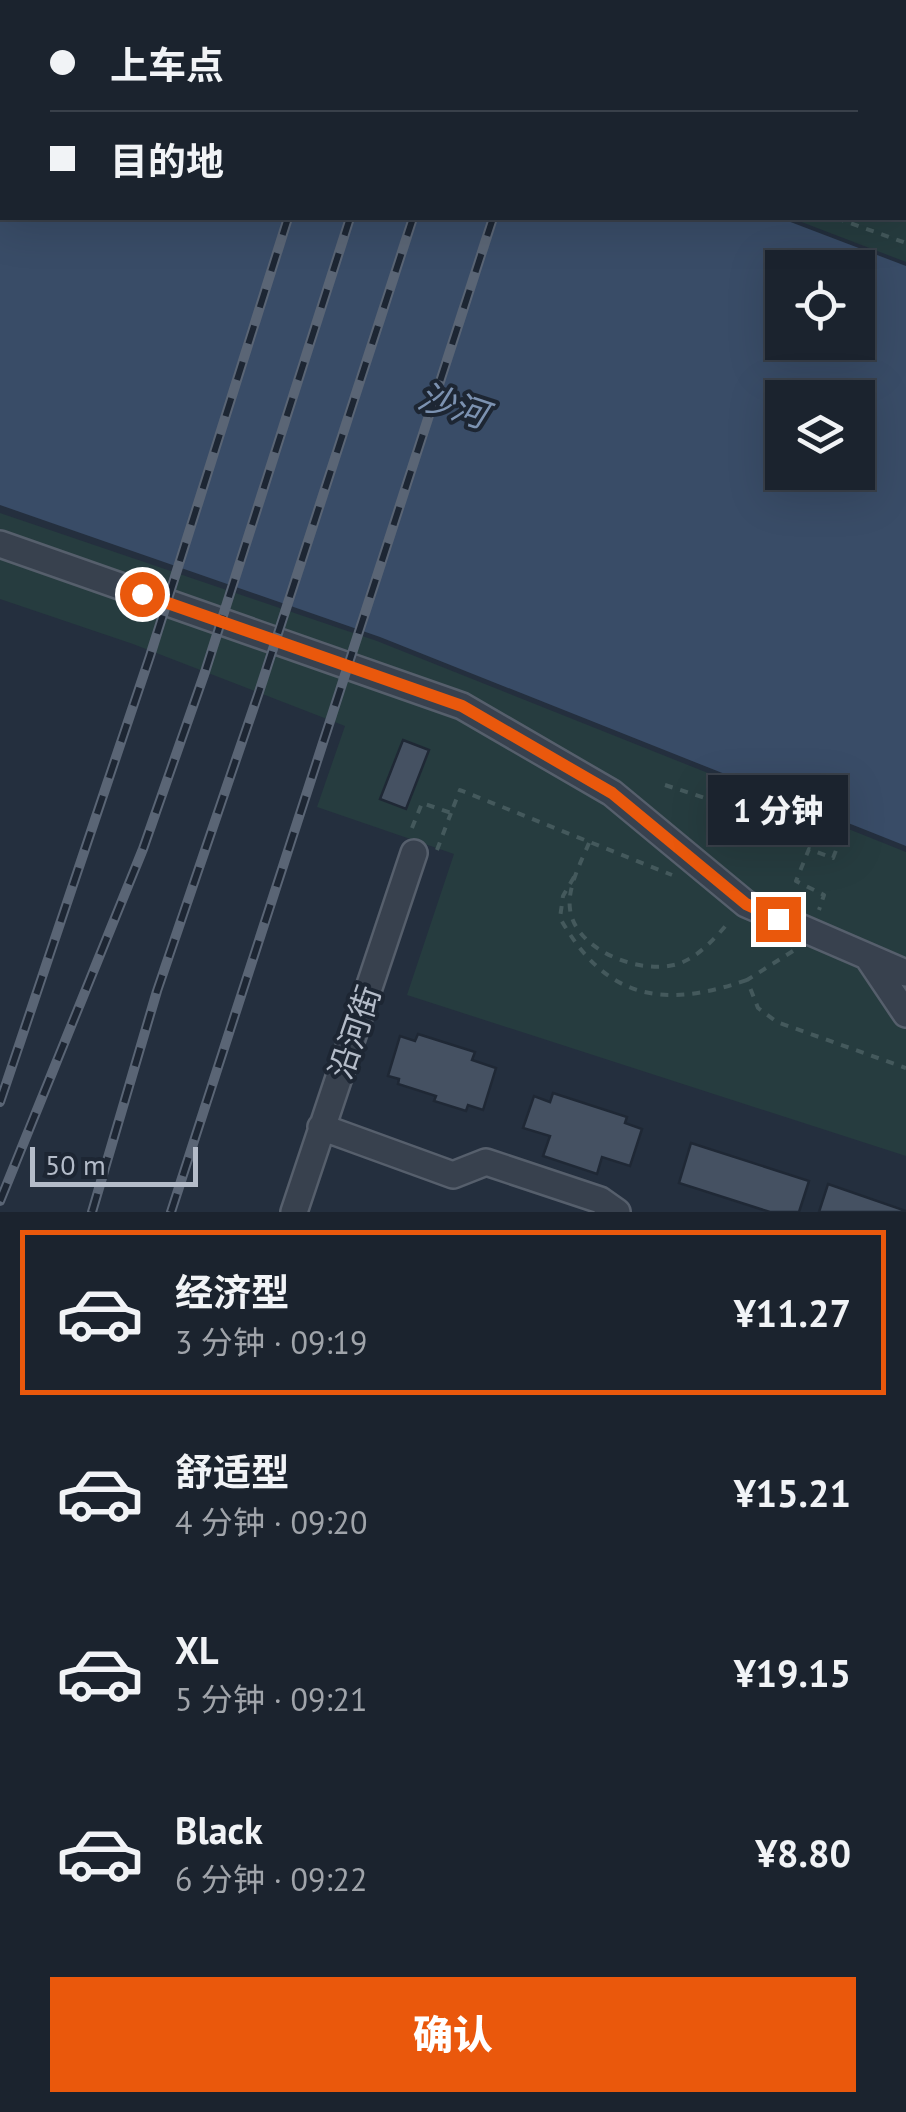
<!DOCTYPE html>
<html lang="zh">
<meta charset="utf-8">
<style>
:root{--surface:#1b232e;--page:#282f3a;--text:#f1f3f6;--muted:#a0a4aa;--line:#39404a;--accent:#ea580c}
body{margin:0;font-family:"PT Sans","Noto Sans SC",sans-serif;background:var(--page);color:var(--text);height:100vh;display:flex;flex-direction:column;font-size:38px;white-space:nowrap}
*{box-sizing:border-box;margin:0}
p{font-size:32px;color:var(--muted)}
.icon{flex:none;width:55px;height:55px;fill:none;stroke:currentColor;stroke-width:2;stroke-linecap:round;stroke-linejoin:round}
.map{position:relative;height:1212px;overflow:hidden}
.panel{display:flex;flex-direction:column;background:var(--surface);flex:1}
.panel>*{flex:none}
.top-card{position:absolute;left:0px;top:0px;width:908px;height:220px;box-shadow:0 10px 40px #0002,0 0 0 2px var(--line);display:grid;align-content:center;height:220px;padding:0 50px;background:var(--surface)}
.controls{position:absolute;left:765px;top:250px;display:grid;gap:20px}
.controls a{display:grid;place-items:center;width:110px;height:110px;border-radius:0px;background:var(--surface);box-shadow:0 10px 40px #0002,0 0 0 2px var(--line);font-size:50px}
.scale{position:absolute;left:30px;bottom:25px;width:168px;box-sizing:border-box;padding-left:10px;border:5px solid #b4bcc9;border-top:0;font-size:28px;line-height:35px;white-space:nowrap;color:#b4bcc9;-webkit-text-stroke:8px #1d2633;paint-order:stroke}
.end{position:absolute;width:45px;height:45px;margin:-22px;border:12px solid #ea580c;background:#fff;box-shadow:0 0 0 5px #fff}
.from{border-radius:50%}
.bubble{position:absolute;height:70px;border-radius:0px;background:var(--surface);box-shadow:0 10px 40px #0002,0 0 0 2px var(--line);font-size:32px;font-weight:800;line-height:70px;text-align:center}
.top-card b{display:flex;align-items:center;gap:35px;height:95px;font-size:38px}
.top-card b+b{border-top:2px solid var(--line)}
.top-card i{width:25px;height:25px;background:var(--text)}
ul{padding:18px 0 0;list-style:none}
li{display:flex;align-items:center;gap:30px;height:165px;margin:0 20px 15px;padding:0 30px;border:5px solid transparent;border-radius:0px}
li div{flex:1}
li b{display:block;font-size:38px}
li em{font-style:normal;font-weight:800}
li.active{border-color:var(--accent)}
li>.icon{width:90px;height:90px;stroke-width:1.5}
.button{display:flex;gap:20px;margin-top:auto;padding:20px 50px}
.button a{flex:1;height:115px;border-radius:0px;background:var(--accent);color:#fff;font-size:40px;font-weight:800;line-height:115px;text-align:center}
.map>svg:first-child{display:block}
.green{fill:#263c3f}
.water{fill:#394c67;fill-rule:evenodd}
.building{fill:#455162;stroke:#1f2835;stroke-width:2.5}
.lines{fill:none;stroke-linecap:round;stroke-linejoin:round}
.minor-casing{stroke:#565f6c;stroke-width:30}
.path{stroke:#44595c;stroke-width:4;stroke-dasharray:8 8;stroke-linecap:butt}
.minor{stroke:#38414e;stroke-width:25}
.rail-casing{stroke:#5a6575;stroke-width:10}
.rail{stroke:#1d2633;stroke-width:6;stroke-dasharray:19;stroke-linecap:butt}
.route{stroke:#ea580c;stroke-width:12}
.labels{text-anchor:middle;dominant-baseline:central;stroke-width:8;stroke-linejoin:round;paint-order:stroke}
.street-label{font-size:32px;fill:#b4bcc9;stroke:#1d2633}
.water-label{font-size:35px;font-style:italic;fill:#7c92b1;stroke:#1d2633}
</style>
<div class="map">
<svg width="906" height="1212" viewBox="0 0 906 1212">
<rect width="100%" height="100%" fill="#242f3e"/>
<path class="green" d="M189 0H906V262L791 218H905V2Z
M0 513 377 641 906 852V1156L407 995 454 854 317 807 345 726 133 644 0 599Z"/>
<path class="water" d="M0 0 177 2H2V218H780L906 266V846L380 637 0 505ZM782 268H858V342H782ZM782 398H858V472H782Z"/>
<path class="building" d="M403 740 429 750 406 809 380 799Z
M418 1034 475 1052 472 1060 496 1068 483 1110 468 1105 466 1111 434 1101 436 1096 398 1084 399 1079 388 1076 400 1036 415 1041Z
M553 1093 627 1117 625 1123 642 1129 630 1166 602 1157 597 1174 543 1156 550 1136 523 1128 534 1096 550 1102Z
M691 1143 809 1181 799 1212H770L679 1183Z
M828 1184 906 1211V1212H819Z"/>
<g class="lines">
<g class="minor-casing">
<path id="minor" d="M231 0 235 2
M669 0 670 2
M905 10H906
M0 544 462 706 612 793 746 904 906 973
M869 959 906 1014
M321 1127 453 1175 486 1162 600 1200 617 1212
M294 1212 414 853"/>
</g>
<path class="path" d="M905 215H906
M836 218 906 243
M665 785 751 813 807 818 844 830 833 858 809 849 796 881 824 895 819 910
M412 828 422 803 451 813 460 790 672 875
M589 843C581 862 567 888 570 909 575 952 647 978 683 962 701 954 716 937 729 922
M437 850 451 813
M574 877 563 896 560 918C606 1000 663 1009 747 980
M793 951 747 980 758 1008 777 1022 906 1068"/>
<use href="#minor" class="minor"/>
<g class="rail-casing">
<path id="rail" d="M356 2 357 0
M418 2 419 0
M482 2 483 0
M562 2 563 0
M0 1102 150 656 288 218
M0 1201 143 849 205 672 350 218
M92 1212 157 991 259 692 413 218
M171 1212 493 218"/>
</g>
<use href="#rail" class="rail"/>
</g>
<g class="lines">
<path class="route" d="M142 594 462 706 612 793 746 904 778 919"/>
</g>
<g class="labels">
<g class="street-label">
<text transform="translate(354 1032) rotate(-71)">沿河街</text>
</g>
<g class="water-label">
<text transform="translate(453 405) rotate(18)">沙河</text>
</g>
</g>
</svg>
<div class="controls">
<a><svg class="icon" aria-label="locate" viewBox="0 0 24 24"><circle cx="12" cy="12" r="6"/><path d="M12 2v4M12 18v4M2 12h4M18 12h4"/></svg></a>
<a><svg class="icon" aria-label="layers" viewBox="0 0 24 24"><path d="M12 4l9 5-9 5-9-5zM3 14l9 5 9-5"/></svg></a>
</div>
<div class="scale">50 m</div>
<i class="end from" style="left:142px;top:594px"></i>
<i class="end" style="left:778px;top:919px"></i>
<div class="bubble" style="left:708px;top:775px;width:140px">1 分钟</div>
<div class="top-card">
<b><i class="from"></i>上车点</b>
<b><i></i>目的地</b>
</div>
</div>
<section class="panel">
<ul>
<li class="active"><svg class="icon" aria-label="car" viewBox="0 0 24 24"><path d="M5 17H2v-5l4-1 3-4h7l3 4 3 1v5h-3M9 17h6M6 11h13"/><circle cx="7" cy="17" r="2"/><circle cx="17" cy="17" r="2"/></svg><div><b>经济型</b><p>3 分钟 · 09:19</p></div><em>¥11.27</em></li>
<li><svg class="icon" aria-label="car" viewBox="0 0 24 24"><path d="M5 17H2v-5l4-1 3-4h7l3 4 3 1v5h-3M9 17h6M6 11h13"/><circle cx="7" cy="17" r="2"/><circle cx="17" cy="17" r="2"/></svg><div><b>舒适型</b><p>4 分钟 · 09:20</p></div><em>¥15.21</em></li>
<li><svg class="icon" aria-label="car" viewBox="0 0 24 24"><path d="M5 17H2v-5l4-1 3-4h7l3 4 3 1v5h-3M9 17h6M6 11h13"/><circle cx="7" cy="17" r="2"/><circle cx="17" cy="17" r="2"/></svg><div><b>XL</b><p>5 分钟 · 09:21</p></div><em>¥19.15</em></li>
<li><svg class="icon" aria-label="car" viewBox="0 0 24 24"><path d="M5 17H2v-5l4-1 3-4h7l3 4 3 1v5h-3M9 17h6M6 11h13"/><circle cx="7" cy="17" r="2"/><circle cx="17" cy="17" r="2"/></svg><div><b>Black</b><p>6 分钟 · 09:22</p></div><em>¥8.80</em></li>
</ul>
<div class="button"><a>确认</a></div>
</section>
